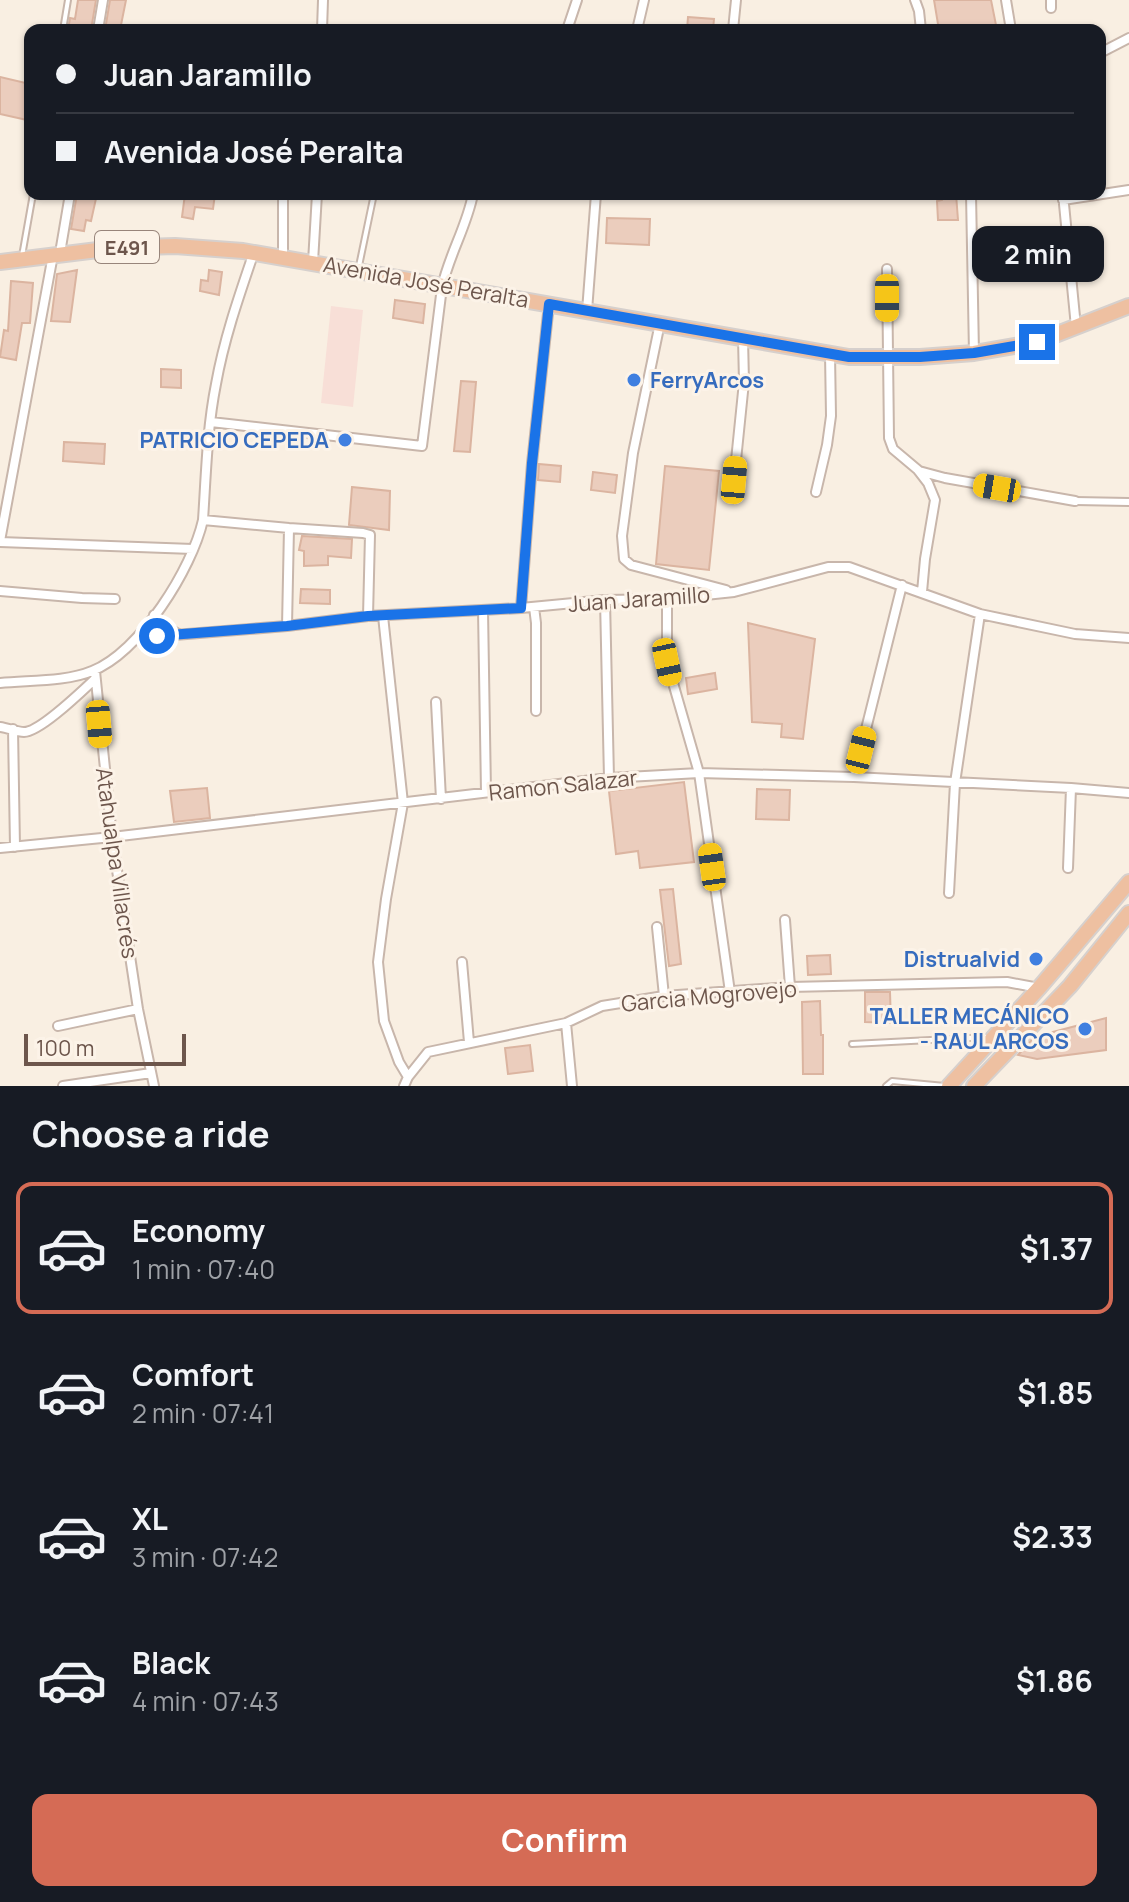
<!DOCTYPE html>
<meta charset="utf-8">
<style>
:root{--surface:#171b24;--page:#20242c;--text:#f1f3f6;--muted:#9ea1a6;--line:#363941;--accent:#d56b55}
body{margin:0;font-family:Manrope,sans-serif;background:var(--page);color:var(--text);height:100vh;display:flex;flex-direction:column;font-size:30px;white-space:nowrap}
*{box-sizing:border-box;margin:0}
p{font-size:26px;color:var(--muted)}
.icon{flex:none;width:44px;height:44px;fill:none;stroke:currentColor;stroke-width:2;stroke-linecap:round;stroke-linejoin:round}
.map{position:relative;height:1086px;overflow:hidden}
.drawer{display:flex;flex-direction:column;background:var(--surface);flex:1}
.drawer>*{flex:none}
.guide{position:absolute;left:24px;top:24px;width:1082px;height:176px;border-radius:16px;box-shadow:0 2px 6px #0004;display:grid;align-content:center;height:176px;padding:0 32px;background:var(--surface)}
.scale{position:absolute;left:24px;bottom:20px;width:162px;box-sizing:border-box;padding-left:8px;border:4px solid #6d564c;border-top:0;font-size:22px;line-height:28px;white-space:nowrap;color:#6d564c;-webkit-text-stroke:6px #fcf3e8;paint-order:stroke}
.end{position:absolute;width:36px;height:36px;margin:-18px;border:10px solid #1a73e8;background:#fff;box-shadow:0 0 0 4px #fff}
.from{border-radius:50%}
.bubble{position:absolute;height:56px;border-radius:16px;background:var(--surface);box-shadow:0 2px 6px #0004;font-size:26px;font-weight:700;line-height:56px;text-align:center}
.car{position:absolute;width:24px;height:48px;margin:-24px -12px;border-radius:10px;box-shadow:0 0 6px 2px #0007;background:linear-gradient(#f5c518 24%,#345 0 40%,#f5c518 0 76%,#345 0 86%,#f5c518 0)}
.guide b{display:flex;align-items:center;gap:28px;height:76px;font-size:30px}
.guide b+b{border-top:2px solid var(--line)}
.guide i{width:20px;height:20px;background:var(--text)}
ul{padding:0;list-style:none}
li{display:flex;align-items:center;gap:24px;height:132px;margin:0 16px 12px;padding:0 16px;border:4px solid transparent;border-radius:16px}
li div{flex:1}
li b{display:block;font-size:30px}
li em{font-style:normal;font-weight:700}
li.selected{border-color:var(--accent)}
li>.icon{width:72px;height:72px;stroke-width:1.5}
h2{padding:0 32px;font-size:36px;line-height:96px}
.primary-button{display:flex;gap:16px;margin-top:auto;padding:16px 32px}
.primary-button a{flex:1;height:92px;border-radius:16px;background:var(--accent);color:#fff;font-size:32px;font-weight:700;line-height:92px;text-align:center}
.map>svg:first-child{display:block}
.commercial{fill:#f8dfd7}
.building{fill:#ebcdbd;stroke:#dbb4a0;stroke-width:2}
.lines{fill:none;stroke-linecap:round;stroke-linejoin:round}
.service-casing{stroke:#c8b6ab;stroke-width:8}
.pedestrian-casing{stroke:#c8b6ab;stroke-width:10}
.minor-casing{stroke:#c8b6ab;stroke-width:12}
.trunk-casing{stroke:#d6d0cd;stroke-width:18}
.service{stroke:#fff;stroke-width:4}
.pedestrian{stroke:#fff;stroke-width:6}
.minor{stroke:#fff;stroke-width:8}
.trunk{stroke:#eec0a1;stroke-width:14}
.route{stroke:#1a73e8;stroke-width:10}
.shop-dot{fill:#3f7fe0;stroke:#fcf3e8;stroke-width:3}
.labels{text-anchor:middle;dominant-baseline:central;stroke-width:6;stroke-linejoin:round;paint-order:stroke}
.shield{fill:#fcf3e8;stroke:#98857b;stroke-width:2}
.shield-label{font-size:20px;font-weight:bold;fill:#6d564c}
.street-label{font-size:22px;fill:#6d564c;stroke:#fcf3e8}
.shop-label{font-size:22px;font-weight:bold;fill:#366cbe;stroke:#fcf3e8;text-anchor:end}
</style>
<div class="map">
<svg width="1129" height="1086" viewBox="0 0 1129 1086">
<rect width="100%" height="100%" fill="#f9efe2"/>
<path class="commercial" d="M331 306 363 310 353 407 321 403Z"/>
<path class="building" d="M78 0H96L91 30H68L70 18 75 19Z
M110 0H126L120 30H105Z
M934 0H991L997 30H939Z
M688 17 714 19 713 30H687Z
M0 77 30 84V105L27 120 0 114Z
M77 194H97L91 221 86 220 84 231 71 229Z
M185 194H215L213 209 195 207 193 219 182 217Z
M942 194H956L958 220H938L937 201 942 200Z
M607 218 650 219 649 245 606 243Z
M77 270 70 322 51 321 57 274Z
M209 270 222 272 219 295 200 291 201 280 208 281Z
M11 281 33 283 30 323H22L16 360 0 357 4 330 8 331Z
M395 300 425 304 423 323 393 318Z
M161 369 181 370V388L161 387Z
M461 381 476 382 470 452 454 451Z
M64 442 105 444 104 464 63 461Z
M539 464 561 466 560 482 538 480Z
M665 466 719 471 709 570 656 564Z
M593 472 617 475 615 493 591 490Z
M352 487 390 491 389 530 349 525Z
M302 536 352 539 351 558 328 556V565L304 566V551L299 550Z
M301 589 330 590V604L300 603Z
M748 623 815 639 803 739 781 737 782 724 752 722Z
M715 673 717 689 688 694 686 678Z
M684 782 694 862 640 868 638 851 616 854 609 791Z
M207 788 210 818 174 822 170 791Z
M757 789 790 790 789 820 756 819Z
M673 889 681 964 669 966 660 890Z
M830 955 831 974 808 975 807 956Z
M865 992H890L891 1023 865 1022Z
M820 1001 821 1035H823V1074H803L802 1002Z
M1106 1018V1050L1037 1059 1018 1055 1034 1037Z
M530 1045 533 1071 508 1074 505 1048Z"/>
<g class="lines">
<g class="service-casing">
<path id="service" d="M63 30 68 0
M22 256 33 194
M359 266 374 194
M852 1044 989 1037
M886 1086 892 1081 945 1086"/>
</g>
<g class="pedestrian-casing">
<path id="pedestrian" d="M1075 501 1129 502"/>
</g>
<g class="minor-casing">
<path id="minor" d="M915 0 919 11 921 30
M1006 0 1011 30
M1051 0V8
M98 30 103 0
M322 30 323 0
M567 30 577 0
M637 30 644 0
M733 30 736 0
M1100 53 1129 38
M971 194 974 353
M1063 194 1076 327
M1063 200 1129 190
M60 253 70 194
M283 257V194
M313 262 317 194
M887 269 889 438 893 449 918 470 928 483 935 500 925 559 922 592
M587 311 596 194
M660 323 633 453 622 536 624 559 631 565 726 590
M211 422 422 446 442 287C449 255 467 226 473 194
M919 471 945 478 1075 501
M734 480 744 382 743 338
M816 492 827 445 831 416 830 354
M203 520 289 528 363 533 370 535 368 616
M0 541 53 255
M0 542 193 549
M0 591 82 598 115 599
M667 599V662L699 773 730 992
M605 600 609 778
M534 607 536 623V711
M521 608 532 463 549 304
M483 610 486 792
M154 615 166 627 178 634
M383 616 403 803 386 899 378 962 384 1021 399 1062 408 1077
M287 626 289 528
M137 638 287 626 368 616 521 608 605 600 667 599 734 592 828 567H849L980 614 1075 634 1129 638
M95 671 112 837 138 1009 154 1086
M0 683C28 680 66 682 92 671 140 652 192 569 203 520 206 475 207 429 216 384 224 339 239 296 254 252
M436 702 441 799
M0 727C8 728 17 732 24 732 40 732 82 691 95 679
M13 729 15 847
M854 777 902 585
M0 848 112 837 609 778 699 773 854 777 1071 788 1129 793
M1068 868 1071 788
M949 893 955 783 980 614
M785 920 790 987
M657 927 664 996
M462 962 469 1042
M566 1023 572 1086
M58 1026 138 1009
M63 1086 151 1073
M404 1086 408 1077 428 1052 566 1023 602 1006 664 996 790 987 1007 982 1039 988"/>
</g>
<g class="trunk-casing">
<path id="trunk" d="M0 262 114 248 175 246 243 251 849 357H920L974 353 1037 342 1129 306
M949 1086 1039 988 1129 882
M974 1086 1070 986 1129 913"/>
</g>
<use href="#service" class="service"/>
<use href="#pedestrian" class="pedestrian"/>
<use href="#minor" class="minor"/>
<use href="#trunk" class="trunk"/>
</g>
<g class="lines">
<path class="route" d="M157 636 287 626 368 616 521 608 532 463 549 304 849 357H920L974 353 1037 342"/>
</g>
<g class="shop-dot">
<circle cx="634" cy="380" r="8"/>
<circle cx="345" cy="440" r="8"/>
<circle cx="1036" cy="959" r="8"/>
<circle cx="1085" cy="1029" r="8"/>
</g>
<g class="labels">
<rect class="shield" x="95" y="231" width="64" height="32" rx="6"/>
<g class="shield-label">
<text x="127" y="247">E491</text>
</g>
<g class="street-label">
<text transform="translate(426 282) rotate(10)">Avenida José Peralta</text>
<text transform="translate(639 599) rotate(-4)">Juan Jaramillo</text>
<text transform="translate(563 785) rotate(-6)">Ramon Salazar</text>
<text transform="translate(117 863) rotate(82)">Atahualpa Villacrés</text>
<text transform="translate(709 996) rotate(-5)">Garcia Mogrovejo</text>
</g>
<g class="shop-label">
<text x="650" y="380" text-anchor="start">FerryArcos</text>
<text x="329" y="440">PATRICIO CEPEDA</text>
<text x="1020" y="959">Distrualvid</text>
<text x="1069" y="1016">TALLER MECÁNICO<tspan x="1069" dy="25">- RAUL ARCOS</tspan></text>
</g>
</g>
</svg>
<div class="scale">100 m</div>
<i class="end from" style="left:157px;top:636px"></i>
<i class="end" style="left:1037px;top:342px"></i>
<div class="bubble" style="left:972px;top:226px;width:132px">2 min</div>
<i class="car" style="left:887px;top:298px;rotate:180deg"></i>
<i class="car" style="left:734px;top:480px;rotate:5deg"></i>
<i class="car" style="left:997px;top:488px;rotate:280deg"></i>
<i class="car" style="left:667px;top:662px;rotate:168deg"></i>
<i class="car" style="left:99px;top:724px;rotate:175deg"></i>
<i class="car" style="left:861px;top:750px;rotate:14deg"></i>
<i class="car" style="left:712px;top:867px;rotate:352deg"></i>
<div class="guide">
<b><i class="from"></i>Juan Jaramillo</b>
<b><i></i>Avenida José Peralta</b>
</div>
</div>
<section class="drawer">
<h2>Choose a ride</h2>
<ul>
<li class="selected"><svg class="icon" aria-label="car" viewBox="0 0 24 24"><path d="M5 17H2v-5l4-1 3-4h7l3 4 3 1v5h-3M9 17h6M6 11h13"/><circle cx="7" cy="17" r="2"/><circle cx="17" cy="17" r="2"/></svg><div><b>Economy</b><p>1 min · 07:40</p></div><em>$1.37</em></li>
<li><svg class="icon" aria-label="car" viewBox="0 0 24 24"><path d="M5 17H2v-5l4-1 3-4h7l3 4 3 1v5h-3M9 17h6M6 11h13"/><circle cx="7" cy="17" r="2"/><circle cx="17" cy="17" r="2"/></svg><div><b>Comfort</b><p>2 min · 07:41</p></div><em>$1.85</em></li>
<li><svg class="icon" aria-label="car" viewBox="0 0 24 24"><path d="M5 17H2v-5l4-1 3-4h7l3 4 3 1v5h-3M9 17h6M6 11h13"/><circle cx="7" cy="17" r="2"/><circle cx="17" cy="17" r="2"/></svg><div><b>XL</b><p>3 min · 07:42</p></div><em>$2.33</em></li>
<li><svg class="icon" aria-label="car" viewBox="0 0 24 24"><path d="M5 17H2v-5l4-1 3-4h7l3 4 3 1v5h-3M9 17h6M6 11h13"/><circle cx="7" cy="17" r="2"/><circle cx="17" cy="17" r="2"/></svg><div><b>Black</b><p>4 min · 07:43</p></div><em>$1.86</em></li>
</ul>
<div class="primary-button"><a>Confirm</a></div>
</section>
